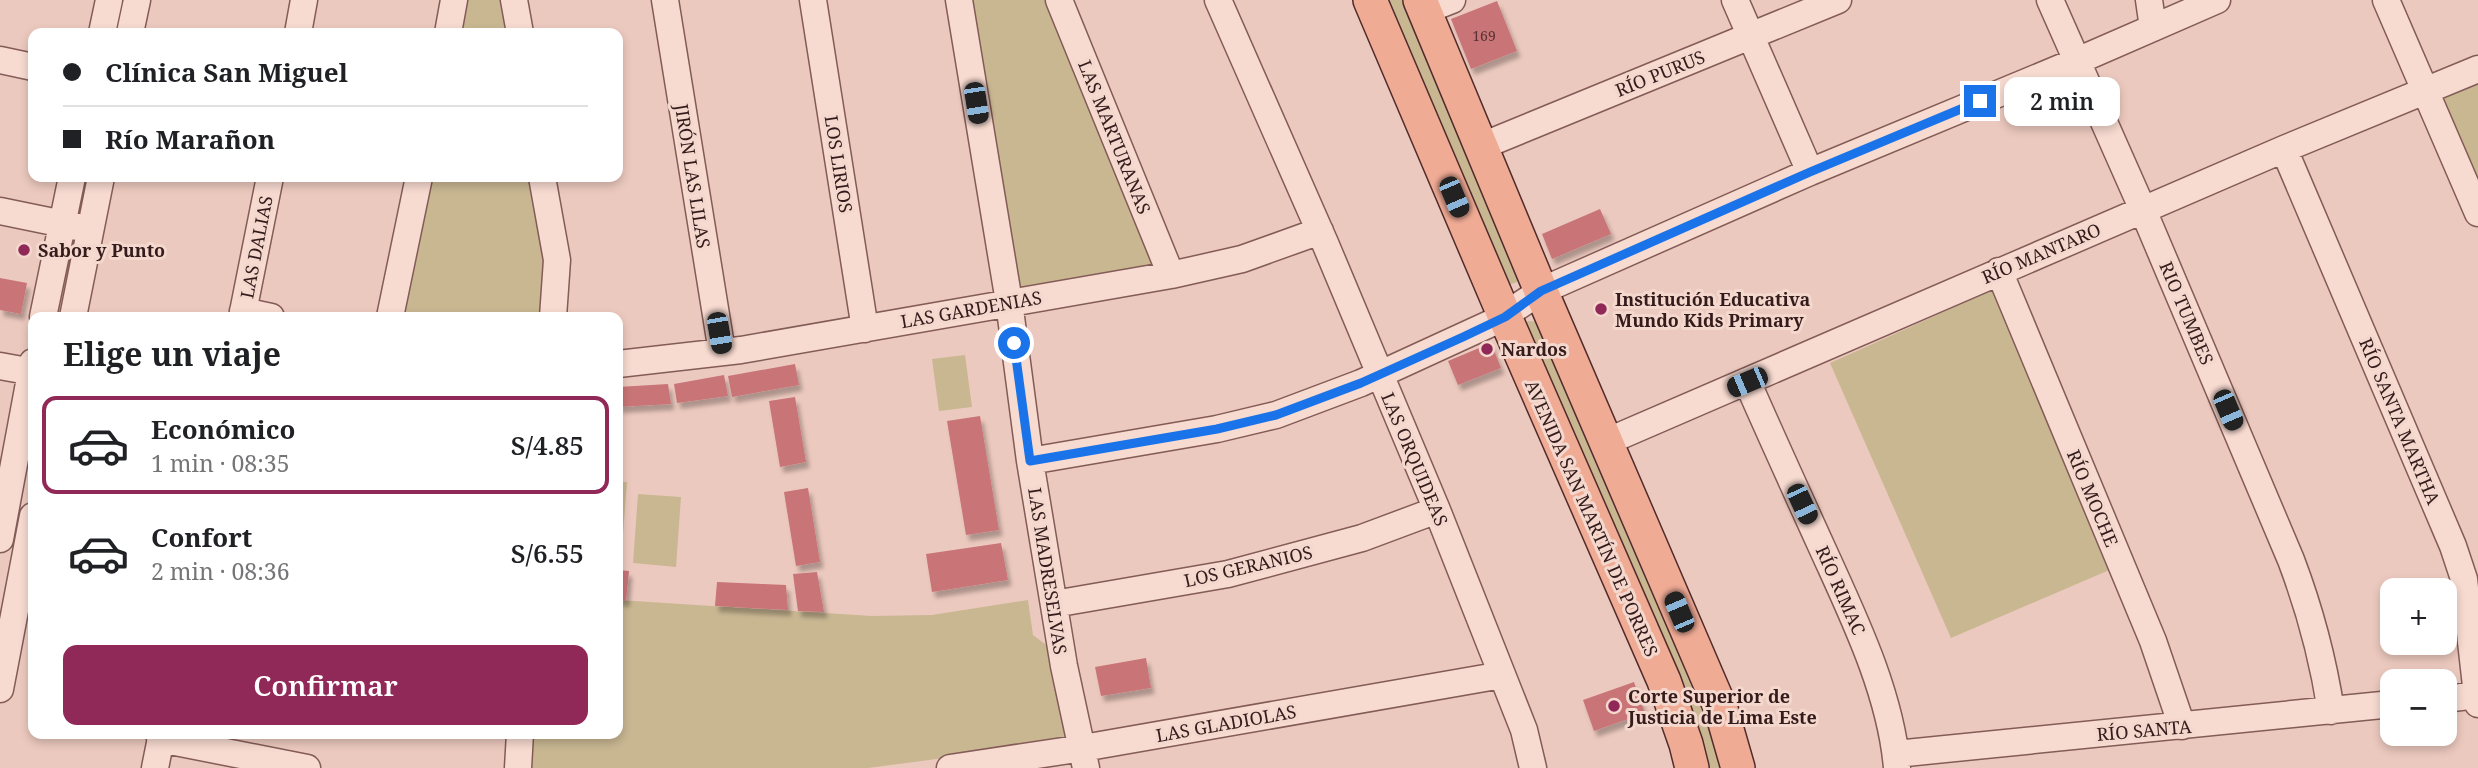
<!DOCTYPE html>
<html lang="es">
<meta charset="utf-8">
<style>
:root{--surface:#fff;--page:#f6f6f6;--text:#202124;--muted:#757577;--line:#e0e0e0;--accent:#912958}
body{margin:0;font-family:"Noto Serif",serif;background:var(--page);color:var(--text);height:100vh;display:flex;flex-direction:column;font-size:26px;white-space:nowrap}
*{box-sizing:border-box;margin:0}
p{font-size:23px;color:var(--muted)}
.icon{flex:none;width:38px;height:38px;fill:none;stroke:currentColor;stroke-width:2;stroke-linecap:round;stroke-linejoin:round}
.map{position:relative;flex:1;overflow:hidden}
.drawer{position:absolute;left:28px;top:312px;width:595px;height:427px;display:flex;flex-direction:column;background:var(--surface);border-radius:14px;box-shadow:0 4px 10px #0003}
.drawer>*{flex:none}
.top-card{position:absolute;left:28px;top:28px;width:595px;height:154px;border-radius:14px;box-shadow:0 4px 10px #0003;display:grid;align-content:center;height:154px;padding:0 35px;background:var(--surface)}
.fabs{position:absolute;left:2380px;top:578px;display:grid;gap:14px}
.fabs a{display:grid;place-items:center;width:77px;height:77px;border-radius:14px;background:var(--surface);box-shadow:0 4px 10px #0003;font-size:35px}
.end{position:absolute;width:32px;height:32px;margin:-16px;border:9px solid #1a73e8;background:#fff;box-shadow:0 0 0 4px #fff}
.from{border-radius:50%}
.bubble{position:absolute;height:49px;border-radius:14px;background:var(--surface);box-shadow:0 4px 10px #0003;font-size:23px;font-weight:600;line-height:49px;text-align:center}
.car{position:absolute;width:21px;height:42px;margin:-21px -10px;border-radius:9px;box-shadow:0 0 5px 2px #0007;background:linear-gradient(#222 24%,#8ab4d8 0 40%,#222 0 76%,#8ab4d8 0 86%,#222 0)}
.top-card b{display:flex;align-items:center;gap:24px;height:66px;font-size:26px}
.top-card b+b{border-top:2px solid var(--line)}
.top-card i{width:18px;height:18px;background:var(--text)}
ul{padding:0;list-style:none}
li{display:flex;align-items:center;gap:21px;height:98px;margin:0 14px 10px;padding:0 21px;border:4px solid transparent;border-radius:14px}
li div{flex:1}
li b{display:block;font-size:26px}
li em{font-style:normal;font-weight:600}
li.selected{border-color:var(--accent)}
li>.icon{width:63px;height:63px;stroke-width:1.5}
h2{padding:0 35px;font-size:32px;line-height:84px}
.button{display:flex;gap:14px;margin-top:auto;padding:14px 35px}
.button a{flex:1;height:80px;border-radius:14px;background:var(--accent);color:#fff;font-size:28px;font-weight:600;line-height:80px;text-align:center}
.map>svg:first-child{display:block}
.green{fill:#c9b792}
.building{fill:#c97477;filter:url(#shadow)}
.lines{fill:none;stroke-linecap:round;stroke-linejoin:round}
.minor-casing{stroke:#835b57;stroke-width:29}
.major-casing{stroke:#512c2c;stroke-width:36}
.minor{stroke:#f7dad0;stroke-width:26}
.major{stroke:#f0ab95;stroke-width:33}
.route{stroke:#1a73e8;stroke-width:9}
.poi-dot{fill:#912958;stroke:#f4d7cd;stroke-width:2.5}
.labels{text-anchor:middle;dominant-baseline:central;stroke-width:6;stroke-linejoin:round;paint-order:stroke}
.number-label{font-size:14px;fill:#583232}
.street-label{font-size:18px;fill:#331c1b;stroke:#f4d7cd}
.poi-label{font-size:18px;font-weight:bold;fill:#331c1b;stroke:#f4d7cd;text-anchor:start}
</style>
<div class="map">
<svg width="2478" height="768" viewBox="0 0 2478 768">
<defs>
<filter id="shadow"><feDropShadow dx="3.5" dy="6" stdDeviation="2" flood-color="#0004"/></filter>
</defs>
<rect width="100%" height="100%" fill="#ecc9be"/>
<path class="green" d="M463 0H508L513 33H456Z
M967 0H1048L1159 271 1017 295Z
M1378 0H1405L1524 279 1502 288Z
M2478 80V183L2439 96Z
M429 177H535L549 262 544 317H402Z
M1997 288 2114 568 1951 638 1830 363Z
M1528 321 1543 322 1694 680 1725 768H1699L1520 328Z
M965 355 972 407 939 411 932 359Z
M618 482H627L621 561 618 560Z
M638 494 681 497 676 567 633 563Z
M618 600 872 616 932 615 1028 600 1033 635 1057 653 1074 741 868 768H526L529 733H618Z"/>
<path class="building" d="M1497 1 1517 51 1471 69 1451 19Z
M1600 209 1611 234 1552 259 1542 234Z
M0 278 27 283 21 314 0 310Z
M1491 343 1501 368 1458 385 1448 361Z
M795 364 799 385 732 397 728 376Z
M724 375 728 396 677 403 674 384Z
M668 384 671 404 618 407V387Z
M795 397 806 462 780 467 769 401Z
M980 416 999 530 966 535 947 421Z
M808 488 820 562 796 566 784 492Z
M1001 543 1008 580 932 592 926 554Z
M618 570 629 571 626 601 618 600Z
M817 572 824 612 798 611 793 574Z
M717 582 786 585 788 610 715 606Z
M1146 658 1151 688 1101 696 1095 667Z
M1634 682 1645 713 1594 731 1583 700Z"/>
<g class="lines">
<g class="minor-casing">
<path id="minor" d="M514 0 520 33
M665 0 722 352
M813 0 865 329
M959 0 1009 302 1030 461 1064 666 1086 768
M1059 0 1171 275
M1218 0 1325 243 1437 510 1524 730 1533 768
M1735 0 1810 172
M2050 0 2143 210 2291 560C2310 610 2323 659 2331 711
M2149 0 2153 28
M2386 0 2478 213
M1424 11 1452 0
M102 33 109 0
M130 33 137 0
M298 33 304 0
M448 33 454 0
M0 60 33 67
M1482 146 1838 0
M2284 149 2453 546 2464 579 2478 704
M542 177 557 260 553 317
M0 211 78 227
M1999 271 2153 641 2182 726
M243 311 271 317
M43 317 72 177
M73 317 101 177
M242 317 270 177
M390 317 419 177
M618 364 741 350 1171 275 1242 259 1320 231
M0 366 33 372
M1747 381C1772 438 1798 495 1824 552 1854 618 1891 694 1897 768
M1606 442 2284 149 2478 69
M1030 461 1217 429 1276 415 1361 383 1496 321 1541 291 1810 172 2077 61 2217 0
M0 539 33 362
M1054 604 1228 574 1362 538 1437 510
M0 689 33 516
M2445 699 2478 695
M160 739 307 768
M1896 754 2392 704
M155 768 162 733
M518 768 520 733
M950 768 1083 748 1502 675"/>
</g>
<g class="major-casing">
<path id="major" d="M1370 0 1505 317 1664 681 1686 744 1692 768
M1420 0 1541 291 1721 709 1738 768"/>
</g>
<use href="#minor" class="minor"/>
<use href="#major" class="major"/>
</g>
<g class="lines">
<path class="route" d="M1014 343 1030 461 1217 429 1276 415 1361 383 1463 337 1505 317 1541 291 1810 172 1980 101"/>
</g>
<g class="poi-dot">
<circle cx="24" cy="250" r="7"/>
<circle cx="1601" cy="309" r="7"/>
<circle cx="1487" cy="349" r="7"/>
<circle cx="1614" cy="706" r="7"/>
</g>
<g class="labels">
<g class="number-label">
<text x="1484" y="35">169</text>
</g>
<g class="street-label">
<text transform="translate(1660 73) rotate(-22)">RÍO PURUS</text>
<text transform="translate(1115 137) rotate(68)">LAS MARTURANAS</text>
<text transform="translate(839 164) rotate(81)">LOS LIRIOS</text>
<text transform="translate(693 176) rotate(81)">JIRÓN LAS LILAS</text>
<text transform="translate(256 247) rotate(-79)">LAS DALIAS</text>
<text transform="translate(2041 253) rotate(-23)">RÍO MANTARO</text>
<text transform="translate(971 309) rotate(-10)">LAS GARDENIAS</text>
<text transform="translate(2187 313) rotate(67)">RIO TUMBES</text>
<text transform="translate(2400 421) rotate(67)">RÍO SANTA MARTHA</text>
<text transform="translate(1415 459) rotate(67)">LAS ORQUIDEAS</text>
<text transform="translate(2093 498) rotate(67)">RÍO MOCHE</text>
<text transform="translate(1592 518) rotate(66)">AVENIDA SAN MARTÍN DE PORRES</text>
<text transform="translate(1248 566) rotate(-13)">LOS GERANIOS</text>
<text transform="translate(1048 571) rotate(81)">LAS MADRESELVAS</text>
<text transform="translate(1841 590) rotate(66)">RÍO RIMAC</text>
<text transform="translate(1226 723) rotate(-10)">LAS GLADIOLAS</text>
<text transform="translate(2144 730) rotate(-5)">RÍO SANTA</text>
</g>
<g class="poi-label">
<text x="38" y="250">Sabor y Punto</text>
<text x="1615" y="299">Institución Educativa<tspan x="1615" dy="21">Mundo Kids Primary</tspan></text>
<text x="1501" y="349">Nardos</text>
<text x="1628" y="696">Corte Superior de<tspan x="1628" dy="21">Justicia de Lima Este</tspan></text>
</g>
</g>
</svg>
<div class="fabs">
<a>+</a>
<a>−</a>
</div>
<i class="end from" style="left:1014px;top:343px"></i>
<i class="end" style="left:1980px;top:101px"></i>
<div class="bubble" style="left:2004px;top:77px;width:116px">2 min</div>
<i class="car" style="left:976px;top:103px;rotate:171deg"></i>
<i class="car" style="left:1454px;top:197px;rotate:157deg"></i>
<i class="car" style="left:719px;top:333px;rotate:170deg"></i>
<i class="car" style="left:1747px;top:382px;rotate:247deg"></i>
<i class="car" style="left:2228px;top:410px;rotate:157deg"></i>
<i class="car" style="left:1802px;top:504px;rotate:155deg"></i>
<i class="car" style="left:1679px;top:612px;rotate:337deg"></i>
<div class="top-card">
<b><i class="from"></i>Clínica San Miguel</b>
<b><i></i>Río Marañon</b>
</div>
<section class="drawer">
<h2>Elige un viaje</h2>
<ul>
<li class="selected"><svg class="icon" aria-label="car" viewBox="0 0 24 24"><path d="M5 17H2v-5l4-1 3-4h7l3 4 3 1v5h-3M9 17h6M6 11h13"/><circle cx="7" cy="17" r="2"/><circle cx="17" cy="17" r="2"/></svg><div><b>Económico</b><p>1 min · 08:35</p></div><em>S/4.85</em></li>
<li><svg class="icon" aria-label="car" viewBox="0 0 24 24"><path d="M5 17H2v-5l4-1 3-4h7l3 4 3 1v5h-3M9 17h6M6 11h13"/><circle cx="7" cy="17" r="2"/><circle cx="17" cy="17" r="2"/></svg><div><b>Confort</b><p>2 min · 08:36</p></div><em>S/6.55</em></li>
</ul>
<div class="button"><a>Confirmar</a></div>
</section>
</div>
